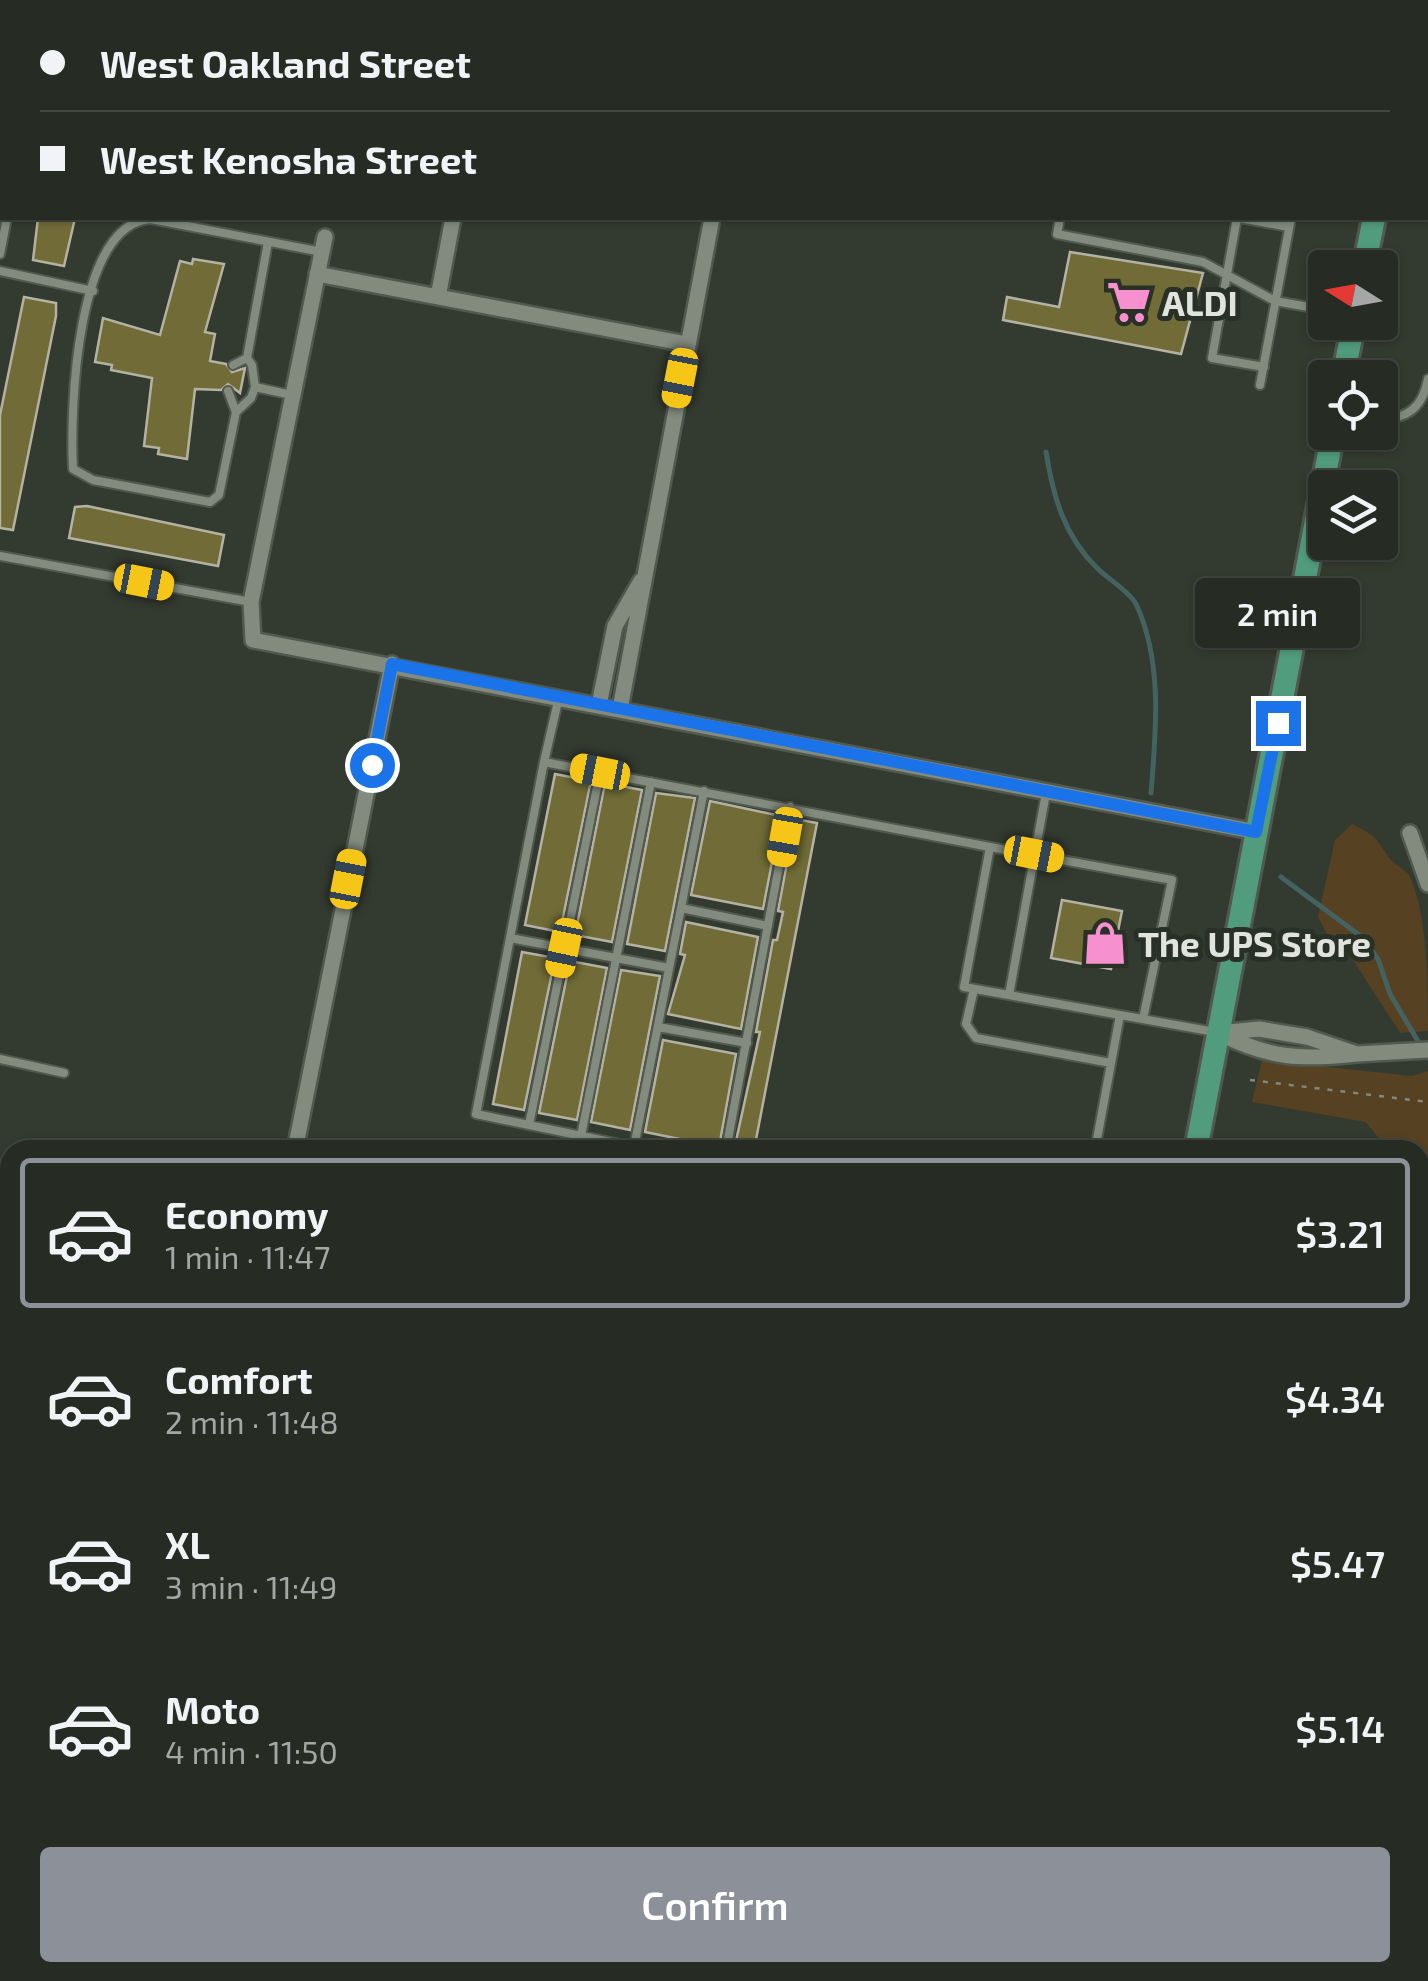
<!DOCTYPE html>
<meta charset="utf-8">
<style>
:root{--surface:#262c23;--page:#2e342b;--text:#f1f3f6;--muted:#a4a7a6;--line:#424841;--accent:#8c9099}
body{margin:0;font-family:"Exo 2",sans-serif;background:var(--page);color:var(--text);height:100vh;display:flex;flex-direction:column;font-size:38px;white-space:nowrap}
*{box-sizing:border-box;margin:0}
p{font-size:32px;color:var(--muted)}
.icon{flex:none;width:55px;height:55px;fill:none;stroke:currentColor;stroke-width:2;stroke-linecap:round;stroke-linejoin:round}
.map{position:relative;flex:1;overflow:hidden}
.panel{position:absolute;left:0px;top:1140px;width:1430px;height:842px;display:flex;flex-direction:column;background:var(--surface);border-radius:30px 30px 0 0;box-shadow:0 2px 8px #0004,0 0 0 2px var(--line)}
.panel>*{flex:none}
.hud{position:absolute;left:0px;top:0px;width:1430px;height:220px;box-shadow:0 2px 8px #0004,0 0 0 2px var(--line);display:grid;align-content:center;height:220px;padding:0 40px;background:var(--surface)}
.needle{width:65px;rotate:281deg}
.controls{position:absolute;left:1308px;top:250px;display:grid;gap:20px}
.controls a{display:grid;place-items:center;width:90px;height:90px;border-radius:10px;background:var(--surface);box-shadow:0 2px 8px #0004,0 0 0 2px var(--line);font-size:50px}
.end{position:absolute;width:45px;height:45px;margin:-22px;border:12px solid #1a73e8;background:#fff;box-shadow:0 0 0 5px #fff}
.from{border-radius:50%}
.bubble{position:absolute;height:70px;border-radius:10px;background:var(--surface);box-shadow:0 2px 8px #0004,0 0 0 2px var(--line);font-size:32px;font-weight:600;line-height:70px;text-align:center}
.car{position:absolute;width:30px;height:60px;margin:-30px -15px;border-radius:12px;box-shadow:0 0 8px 2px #0007;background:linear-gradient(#f5c518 24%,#345 0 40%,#f5c518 0 76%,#345 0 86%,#f5c518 0)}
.hud b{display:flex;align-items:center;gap:35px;height:95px;font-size:38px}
.hud b+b{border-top:2px solid var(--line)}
.hud i{width:25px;height:25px;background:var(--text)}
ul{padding:18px 0 0;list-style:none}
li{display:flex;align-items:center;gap:30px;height:150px;margin:0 20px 15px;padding:0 20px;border:5px solid transparent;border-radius:10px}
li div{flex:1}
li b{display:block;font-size:38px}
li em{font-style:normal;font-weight:600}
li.current{border-color:var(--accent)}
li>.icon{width:90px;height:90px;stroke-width:1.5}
.cta{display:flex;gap:20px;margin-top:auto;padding:20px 40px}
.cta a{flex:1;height:115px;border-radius:10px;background:var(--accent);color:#fff;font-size:40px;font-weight:600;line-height:115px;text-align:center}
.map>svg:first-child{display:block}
.green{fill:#564122}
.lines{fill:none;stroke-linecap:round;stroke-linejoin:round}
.stream{stroke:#446260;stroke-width:5}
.building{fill:#716c37;stroke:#b3b2a3;stroke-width:2.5}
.service-casing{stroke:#51584e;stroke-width:12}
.minor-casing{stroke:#51584e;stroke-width:20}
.primary-casing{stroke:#51584e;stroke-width:28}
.path{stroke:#82877e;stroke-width:2.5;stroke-dasharray:5 8;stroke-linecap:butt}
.service{stroke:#828b7e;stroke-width:8}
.minor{stroke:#828b7e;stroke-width:15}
.primary{stroke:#519c7d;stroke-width:22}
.route{stroke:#1a73e8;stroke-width:12}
.labels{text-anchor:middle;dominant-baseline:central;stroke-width:10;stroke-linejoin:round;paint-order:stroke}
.poi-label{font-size:35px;font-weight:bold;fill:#e0e4dd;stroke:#293025;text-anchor:start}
</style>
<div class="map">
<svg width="1428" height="1981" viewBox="0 0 1428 1981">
<rect width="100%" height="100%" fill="#333a2f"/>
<path class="green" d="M1352 824C1380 838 1374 837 1391 860 1396 866 1405 869 1409 875 1428 914 1428 984 1428 1031L1400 1033 1355 963 1327 934 1318 917 1335 840Z
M1262 1060 1412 1076 1428 1071V1183L1420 1181V1150H1388L1366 1122 1252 1102Z"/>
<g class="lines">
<path class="stream" d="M1046 452C1053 496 1064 536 1097 568 1108 579 1129 591 1136 604 1163 661 1156 732 1151 793
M1281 877 1362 937 1378 959 1390 994 1428 1058"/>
</g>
<path class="building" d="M38 218H75L64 266 33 260Z
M1070 252 1203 273 1181 354 1003 320 1007 297 1059 307Z
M193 259 224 264 205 332 215 334 210 361 226 364 232 372 245 368 240 393 228 384 221 390 195 389 187 459 158 454 159 448 144 446 152 378 111 370 112 365 95 362 103 318 160 335 180 261 192 264Z
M24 297 56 303V316L13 530 0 528V415Z
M87 506 224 535 218 566 69 538 75 507Z
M555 774 591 781 560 932 525 925Z
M605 783 642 790 612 942 575 935Z
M656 793 695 798 665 951 627 944Z
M710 801 781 816 763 909 691 895Z
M795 819 817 823 754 1150H734L760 1032H756L773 940H777L783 912 778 911Z
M1062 900 1122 911 1118 931 1125 932 1122 951 1115 950 1111 969 1051 958Z
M686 922 758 937 741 1029 668 1014 685 955 680 954Z
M522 952 555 958 524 1110 493 1104Z
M570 961 607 968 577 1120 539 1113Z
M621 970 660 976 630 1130 591 1122Z
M663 1040 736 1054 719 1147 645 1132Z"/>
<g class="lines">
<g class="service-casing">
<path id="service" d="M1259 0 1273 2
M976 2V0
M1178 2 1179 0
M1230 2 1231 0
M1327 2 1328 0
M1060 218 1057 234 1203 262 1275 301 1325 310
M1237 218 1212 358 1264 367
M1240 218 1289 227
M268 242 247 358 252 365 255 387 251 398 236 412 219 495 210 502 93 480 73 469C70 413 75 223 151 219L322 252
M0 254 7 218
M0 271 93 291
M233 365 247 358
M1260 385 1291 218
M255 387 292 395
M228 391 236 412
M1380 419C1408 419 1423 407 1428 379
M0 556 251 602
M544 762 559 697
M990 847 1172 880 1143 1019
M681 908 768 926
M510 938 669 968
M974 989 966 1024 976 1038 1111 1063
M1009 995 1046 793
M658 1027 747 1043
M0 1059 64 1073
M529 1125 600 772
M581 1136 651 782
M634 1147 704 791
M649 1150 476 1114 544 762 990 847 964 987 1215 1032
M726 1150 790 807
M1095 1150 1120 1015"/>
</g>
<g class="minor-casing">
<path id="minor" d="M677 0 678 2
M325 237 251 602 253 640 1257 832
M317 274 687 344
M438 297 453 218
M599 705 615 626 641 581
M620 709 712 218
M1410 833 1428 884
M1259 1029 1307 1037 1357 1054C1302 1060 1270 1059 1219 1033Z
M1357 1054 1428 1050
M295 1150 392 664
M1420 1304 1428 1306
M386 1972 393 1981
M585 1981 595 1972"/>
</g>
<g class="primary-casing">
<path id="primary" d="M1415 2V0
M1364 268 1374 218
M1343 378 1354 322
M1196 1150 1333 432
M1036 1981 1038 1972"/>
</g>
<path class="path" d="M1250 1080 1428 1102
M217 1981 225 1972"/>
<use href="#service" class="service"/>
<use href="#minor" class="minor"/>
<use href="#primary" class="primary"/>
</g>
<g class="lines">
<path class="route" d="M372 765 392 664 1256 832 1278 723"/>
</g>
<defs>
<g id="supermarket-bare" transform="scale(3.45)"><path d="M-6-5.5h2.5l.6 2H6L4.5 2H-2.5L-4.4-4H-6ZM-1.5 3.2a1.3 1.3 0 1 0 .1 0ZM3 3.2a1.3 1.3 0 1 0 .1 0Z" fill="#f790ce" stroke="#293025" stroke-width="2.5" paint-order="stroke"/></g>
<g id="shop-bare" transform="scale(3.45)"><path d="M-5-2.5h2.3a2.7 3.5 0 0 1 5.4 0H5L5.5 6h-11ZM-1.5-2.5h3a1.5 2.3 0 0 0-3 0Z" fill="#f790ce" stroke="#293025" stroke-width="2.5" paint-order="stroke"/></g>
</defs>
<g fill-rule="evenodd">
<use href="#supermarket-bare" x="1129" y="302"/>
<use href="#shop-bare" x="1105" y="943"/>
</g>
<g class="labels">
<g class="poi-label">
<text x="1162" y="302">ALDI</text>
<text x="1138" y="943">The UPS Store</text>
</g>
</g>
</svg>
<div class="controls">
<a><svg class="needle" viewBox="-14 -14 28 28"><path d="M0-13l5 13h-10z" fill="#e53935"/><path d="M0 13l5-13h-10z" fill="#a4a7a6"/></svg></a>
<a><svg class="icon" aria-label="locate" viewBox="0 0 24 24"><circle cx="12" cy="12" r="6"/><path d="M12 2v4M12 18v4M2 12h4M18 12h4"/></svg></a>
<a><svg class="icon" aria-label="layers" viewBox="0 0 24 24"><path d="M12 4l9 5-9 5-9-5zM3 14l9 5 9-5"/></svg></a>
</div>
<i class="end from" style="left:372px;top:765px"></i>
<i class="end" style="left:1278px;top:723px"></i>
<div class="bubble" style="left:1195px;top:578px;width:165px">2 min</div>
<i class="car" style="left:680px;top:378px;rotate:191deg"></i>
<i class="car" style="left:144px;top:582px;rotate:101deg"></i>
<i class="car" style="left:600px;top:772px;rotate:281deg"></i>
<i class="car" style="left:785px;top:837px;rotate:190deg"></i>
<i class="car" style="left:1034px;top:854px;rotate:101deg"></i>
<i class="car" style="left:348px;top:879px;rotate:11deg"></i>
<i class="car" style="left:564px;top:948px;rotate:192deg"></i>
<div class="hud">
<b><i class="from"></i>West Oakland Street</b>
<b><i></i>West Kenosha Street</b>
</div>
<section class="panel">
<ul>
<li class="current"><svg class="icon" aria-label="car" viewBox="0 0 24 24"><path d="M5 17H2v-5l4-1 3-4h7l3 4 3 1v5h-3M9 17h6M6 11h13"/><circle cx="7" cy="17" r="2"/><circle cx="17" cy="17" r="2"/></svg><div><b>Economy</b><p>1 min · 11:47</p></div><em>$3.21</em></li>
<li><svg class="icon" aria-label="car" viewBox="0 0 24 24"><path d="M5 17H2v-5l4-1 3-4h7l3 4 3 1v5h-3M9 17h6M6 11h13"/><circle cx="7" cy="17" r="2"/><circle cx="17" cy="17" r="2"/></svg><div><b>Comfort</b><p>2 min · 11:48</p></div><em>$4.34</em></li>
<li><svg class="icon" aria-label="car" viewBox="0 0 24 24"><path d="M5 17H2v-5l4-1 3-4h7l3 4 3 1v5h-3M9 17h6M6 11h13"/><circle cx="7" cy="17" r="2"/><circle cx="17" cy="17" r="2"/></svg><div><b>XL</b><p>3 min · 11:49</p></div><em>$5.47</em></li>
<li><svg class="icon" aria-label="car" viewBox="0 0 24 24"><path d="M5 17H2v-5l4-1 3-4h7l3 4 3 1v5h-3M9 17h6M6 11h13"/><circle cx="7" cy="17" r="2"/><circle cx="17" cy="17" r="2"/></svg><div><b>Moto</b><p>4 min · 11:50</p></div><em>$5.14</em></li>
</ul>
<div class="cta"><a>Confirm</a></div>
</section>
</div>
